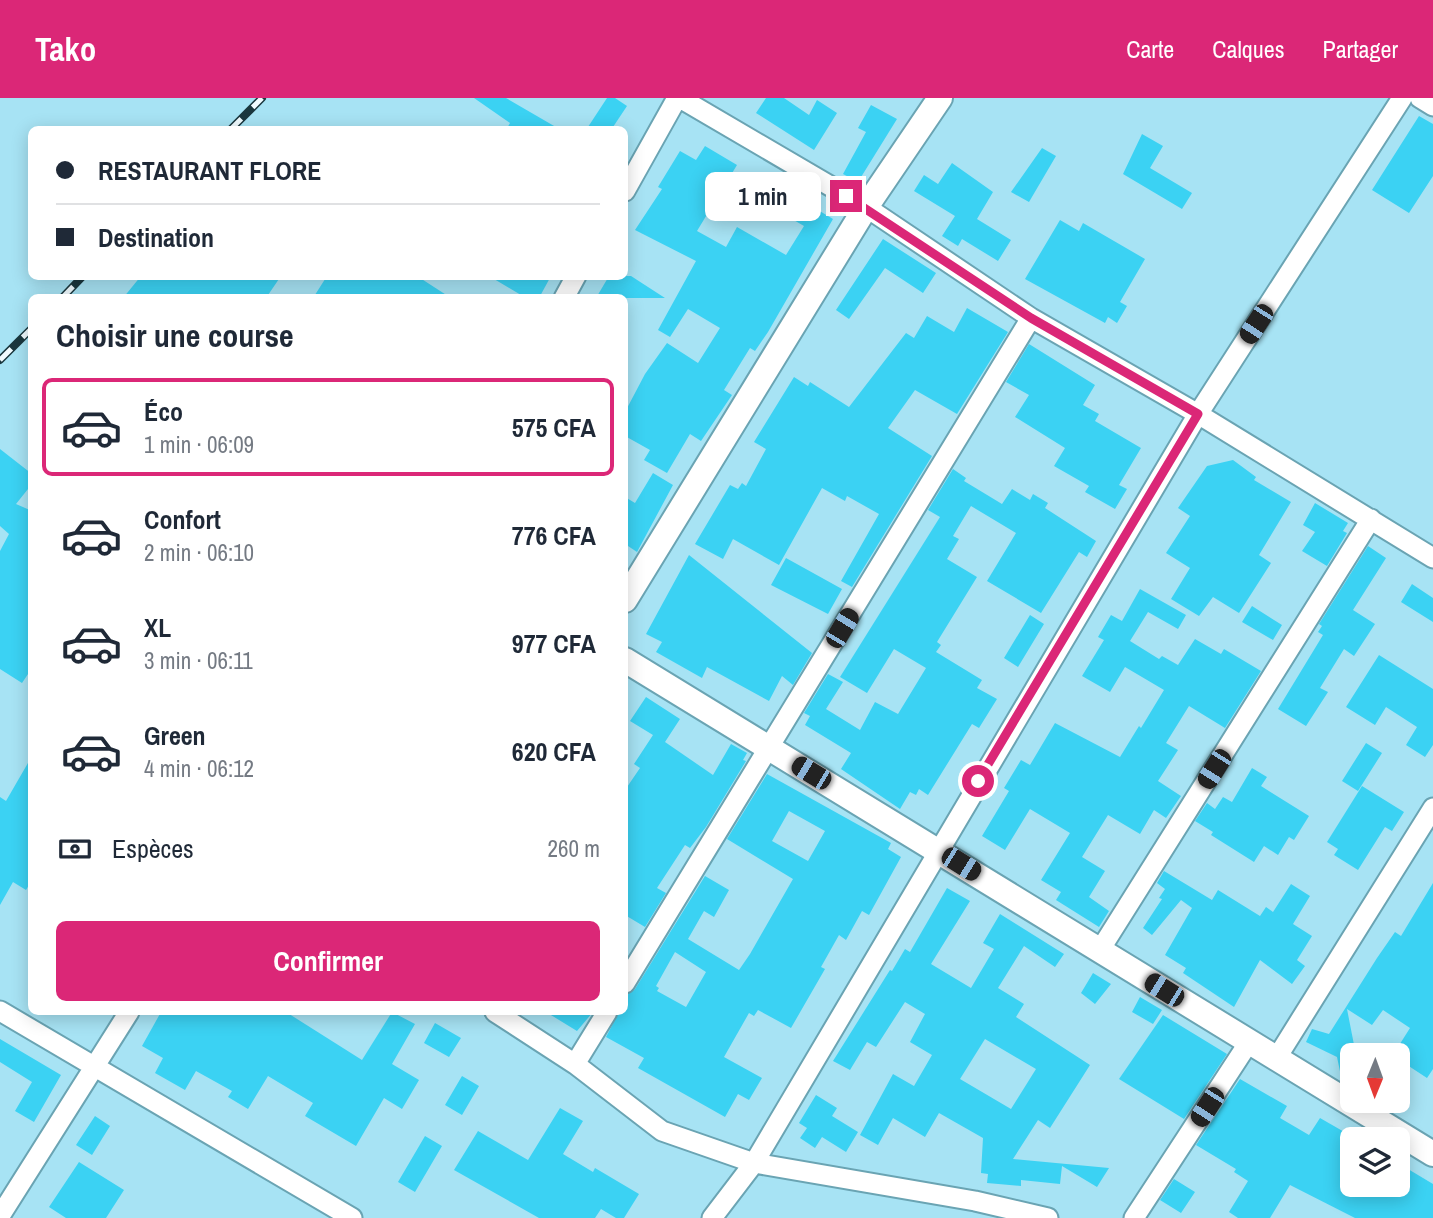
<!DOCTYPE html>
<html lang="fr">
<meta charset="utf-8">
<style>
:root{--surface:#fff;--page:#f6f6f7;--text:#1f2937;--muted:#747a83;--line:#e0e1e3;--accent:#db2777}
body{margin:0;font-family:"Archivo Narrow",sans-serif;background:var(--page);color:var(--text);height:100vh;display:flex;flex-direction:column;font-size:26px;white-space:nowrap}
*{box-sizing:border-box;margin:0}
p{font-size:23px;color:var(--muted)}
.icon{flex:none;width:38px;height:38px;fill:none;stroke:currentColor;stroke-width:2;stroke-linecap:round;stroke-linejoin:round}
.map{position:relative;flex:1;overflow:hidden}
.sheet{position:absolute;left:28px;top:196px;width:600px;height:721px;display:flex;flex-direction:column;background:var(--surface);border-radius:10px;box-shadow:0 4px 18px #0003}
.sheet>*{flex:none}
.guide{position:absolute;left:28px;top:28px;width:600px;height:154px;border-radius:10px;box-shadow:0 4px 18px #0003;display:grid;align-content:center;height:154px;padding:0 28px;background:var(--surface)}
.needle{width:46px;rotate:181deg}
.controls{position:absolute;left:1340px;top:945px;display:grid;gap:14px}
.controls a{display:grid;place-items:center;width:70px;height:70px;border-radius:10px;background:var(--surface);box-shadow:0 4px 18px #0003;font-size:35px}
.end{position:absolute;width:32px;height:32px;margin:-16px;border:9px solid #db2777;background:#fff;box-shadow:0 0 0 4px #fff}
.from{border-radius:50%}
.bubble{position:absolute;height:49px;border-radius:10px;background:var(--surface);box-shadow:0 4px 18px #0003;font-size:23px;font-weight:800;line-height:49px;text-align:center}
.car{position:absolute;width:21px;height:42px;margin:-21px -10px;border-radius:9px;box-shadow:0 0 5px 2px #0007;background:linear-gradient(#222 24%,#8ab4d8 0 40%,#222 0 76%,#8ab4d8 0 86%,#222 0)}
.guide b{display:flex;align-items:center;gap:24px;height:66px;font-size:26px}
.guide b+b{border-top:2px solid var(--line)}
.guide i{width:18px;height:18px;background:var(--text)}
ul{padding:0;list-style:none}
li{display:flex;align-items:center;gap:21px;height:98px;margin:0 14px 10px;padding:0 14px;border:4px solid transparent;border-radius:10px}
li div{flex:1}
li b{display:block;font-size:26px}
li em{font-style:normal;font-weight:800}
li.selected{border-color:var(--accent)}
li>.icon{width:63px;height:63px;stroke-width:1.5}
h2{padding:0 28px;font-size:32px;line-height:84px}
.pay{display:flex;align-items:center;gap:18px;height:77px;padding:0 28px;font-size:26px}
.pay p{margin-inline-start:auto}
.action{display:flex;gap:14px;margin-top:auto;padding:14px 28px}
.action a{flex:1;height:80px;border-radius:10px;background:var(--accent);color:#fff;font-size:28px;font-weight:800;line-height:80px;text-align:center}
header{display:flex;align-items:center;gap:42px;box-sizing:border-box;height:98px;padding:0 35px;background:var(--accent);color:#fff}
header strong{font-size:33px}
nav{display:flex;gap:38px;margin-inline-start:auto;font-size:24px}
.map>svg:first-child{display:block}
.building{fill:#3bd2f3;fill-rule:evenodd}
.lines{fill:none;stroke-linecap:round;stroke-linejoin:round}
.minor-casing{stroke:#6aa4b3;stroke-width:23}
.tertiary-casing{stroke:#6aa4b3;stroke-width:28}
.minor{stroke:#fff;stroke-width:19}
.tertiary{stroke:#fff;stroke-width:24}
.rail-casing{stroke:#1a373e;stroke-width:8}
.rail{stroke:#f0fbff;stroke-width:5;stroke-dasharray:16;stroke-linecap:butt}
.route{stroke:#db2777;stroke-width:9}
</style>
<header>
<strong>Tako</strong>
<nav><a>Carte</a><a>Calques</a><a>Partager</a></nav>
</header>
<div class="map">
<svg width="1433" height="1120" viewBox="0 0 1433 1120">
<rect width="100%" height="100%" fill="#a7e3f4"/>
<path class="building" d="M474 0H506L561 32H506L510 25Z
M607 0H615L627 8 611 32H586Z
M766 0H784L809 17 817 2 837 15 814 52 756 15Z
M871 7 897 21 858 84 843 76 866 34 858 30Z
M1419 18 1433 26V78L1409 115 1372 92Z
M1142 36 1163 48 1150 70 1192 95 1182 111 1123 76Z
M705 48 737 67 697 133 726 149 737 129 786 157 804 128 792 121 803 103 833 121 768 234 755 253 750 250 724 292 732 297 701 343 690 336 667 375 644 362 650 352 625 338V314L645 276 667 245 698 265 720 230 688 211 670 239 658 232 696 163 635 132 662 91 658 89 680 53 696 62Z
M1042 50 1056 58 1029 104 1011 94Z
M952 65 993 94 977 121 1011 142 998 163 962 141 958 148 942 138 955 118 914 93 924 77 938 86Z
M1060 122 1079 133 1083 125 1145 161 1120 204 1127 208 1117 225 1108 219 1105 225 1025 181Z
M883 141 936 175 923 195 885 170 849 221 836 212Z
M141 178H281L266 200H123Z
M327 178H417L451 200H313Z
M489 178H551L539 200H526Z
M609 178H631L665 200H596Z
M967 210 1008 234 957 316 915 292 888 330 932 358 852 489 841 483 879 416 847 398 845 403 822 390 779 467 733 441 723 461 695 446 730 387 738 391 742 385 746 388 766 351 754 344 794 279 808 288 810 284 849 309 906 235 914 240 927 218 954 234Z
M1029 246 1095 287 1083 307 1099 316 1095 323 1141 350 1119 387 1127 391 1115 411 1085 394 1089 388 1054 368 1065 350 1015 319 1029 297 1006 284Z
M0 351 32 376V386L16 406 32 413V570L22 585 0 571V453L9 436 0 428Z
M1233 362 1256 379 1254 382 1291 404 1259 457 1271 465 1239 515 1213 499 1199 518 1171 501 1190 470 1166 455 1190 418 1178 410 1207 368Z
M953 371 966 380 964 383 1002 406 1012 391 1030 402 1033 396 1048 405 1045 410 1096 443 1087 459 1079 454 1041 515 987 483 1016 435 971 408 953 438 959 441 947 461 977 479 937 544 941 547 936 554 982 582 977 590 997 601 979 630 972 626 928 697 919 691 916 697 910 694 900 711 841 671 851 655 805 627 810 618 804 615 828 576 843 584 826 611 860 632 875 604 898 616 926 570 894 551 867 595 840 579 940 419 928 412Z
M653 375 673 387 637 454 625 446V399L635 405Z
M1315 405 1348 425 1343 433 1347 435 1327 468 1302 453 1315 434 1303 427Z
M1368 448 1386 460 1353 512 1375 526 1354 558 1344 551 1320 590 1328 594 1306 628 1278 611 1323 537 1318 534 1322 528 1319 526Z
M689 457 812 555 793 587 782 578 769 603 707 569 702 580 656 554 662 544 646 536Z
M786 460 842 491 828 516 771 487Z
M1412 486 1433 500V524L1401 504Z
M1140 491 1186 517 1178 531 1148 514 1130 543 1159 561 1162 558 1178 567 1195 541 1221 556 1224 551 1261 573 1225 630 1189 608 1166 645 1178 652 1158 683 1181 698 1166 720 1154 712 1140 736 1108 717 1082 759 1105 773 1089 799 1109 813 1099 829 1056 802 1061 794 1041 782 1070 735 1030 711 1005 752 982 738 1009 693 1004 690 1021 662 1030 667 1055 625 1120 659 1139 628 1141 630 1164 592 1125 569 1110 594 1082 578 1104 542 1098 539 1111 517 1122 523Z
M1252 508 1282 527 1273 542 1242 524Z
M1030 517 1044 526 1018 569 1004 560Z
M1379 557 1433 591V647L1425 659 1406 647 1417 629 1386 609 1375 627 1346 609Z
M646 599 680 621 665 644 713 677 731 646 747 655 743 662 746 663 706 729 690 750 685 747 657 790 666 795 645 829 625 817V692L640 670 634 666 653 637 630 623Z
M1366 645 1382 655 1358 693 1342 683Z
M32 658V782L26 792 13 784 0 807V699L6 703Z
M1252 670 1267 679 1261 688 1309 718 1294 742 1289 739 1278 757 1264 748 1254 764 1211 737 1213 734 1195 723 1207 705 1215 711 1223 699 1232 704Z
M767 676 891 745 888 751 901 759 869 817 862 813 846 842 839 837 821 869 825 871 791 930 758 912 754 918 749 915 724 959 762 980 749 1002 738 996 725 1019 638 970 644 960 606 939 619 914H625L627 897 635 891 705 778 729 792 714 819 704 813 688 841 739 872 750 856 793 781 727 741ZM789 713 825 733 808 763 772 743ZM675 854 706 874 686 909 657 893 659 890 656 888Z
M1362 688 1404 714 1392 733 1385 729 1358 772 1334 757 1338 751 1327 744Z
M1164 773 1212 802 1218 792 1260 818 1266 809 1273 814 1291 786 1310 798 1293 826 1312 838 1297 862 1305 868 1292 886 1260 862 1234 909 1183 875 1186 870 1165 857 1192 810 1181 802 1152 837 1143 830 1162 801 1159 800 1165 791 1157 785Z
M1433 785V971L1427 980 1398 961V949L1410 930 1383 912 1372 927 1347 911 1356 957H1353V990L1342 983 1337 959 1306 944 1312 931 1329 936 1377 860 1395 834 1401 838Z
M947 790 970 803 931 866 971 890 994 851 983 845 1000 816 1064 856 1055 869 1024 848 998 890 1024 906 1016 919 1090 967 1050 1030 1038 1022 1013 1061 1109 1070 1097 1089 1062 1068 1060 1086 1021 1082V1088L987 1085 988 1076 981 1075 983 1040 939 1015 925 1039 893 1020 878 1047 860 1037 893 976 914 988 932 957 910 944 925 916 905 904 876 949 867 944 850 972 833 963 890 872 892 873 905 851 910 854ZM985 941 1036 971 1011 1011 960 981Z
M1093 875 1111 886 1095 906 1081 895Z
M1140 899 1162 912 1153 926 1132 914Z
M161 914H286L362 962 392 914 415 926 392 966 419 982 402 1011 384 1000 356 1048 305 1018 313 1005 268 978 248 1011 228 999 232 993 196 973 185 992 155 975 163 960 142 948Z
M546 914H593L577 933Z
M1163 917 1227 956 1184 1021 1119 981Z
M435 925 461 940 449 959 424 945Z
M0 941 61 977 34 1024 15 1013 32 984 0 964Z
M462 978 479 988 462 1017 445 1007Z
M1240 981 1287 1008 1280 1020 1309 1037 1320 1020 1353 1039V1087H1398V1065L1433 1086V1120H1355L1290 1087 1270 1120H1238L1229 1114 1248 1083 1234 1074 1236 1071 1196 1047Z
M816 997 837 1010 832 1018 858 1034 846 1054 822 1039 815 1050 800 1040 807 1030 799 1025Z
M560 1010 583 1023 563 1056 593 1074 595 1070 639 1096 624 1120H616L601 1111 595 1120H539L454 1072 478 1033 528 1062Z
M95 1018 110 1028 92 1057 76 1047Z
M425 1038 442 1048 415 1094 398 1084Z
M79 1064 124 1092 106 1120H66L49 1109Z
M1174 1081 1195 1094 1181 1115 1160 1102Z"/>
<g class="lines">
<g class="minor-casing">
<path id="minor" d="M680 0 866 109 1031 220 1198 316 1433 460
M1420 0 1433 8
M625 93 677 0
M564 200 576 178
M1100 852 1371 421
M625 885 1031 220
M0 913 352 1120
M495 914 575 966 662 1033 754 1065 975 1103 1048 1120
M1276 961 1433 710
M575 966 607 914
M0 1118 129 914
M712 1120 754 1065 1198 316 1402 0
M1134 1120 1249 944"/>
</g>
<g class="tertiary-casing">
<path id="tertiary" d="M625 502 866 109 940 0
M625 562 1433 1056"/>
</g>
<use href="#minor" class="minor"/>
<use href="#tertiary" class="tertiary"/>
<g class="rail-casing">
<path id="rail" d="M230 32 262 0
M62 200 83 178
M0 262 32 230"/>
</g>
<use href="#rail" class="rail"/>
</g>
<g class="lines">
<path class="route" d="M846 98 1031 220 1198 316 978 683"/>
</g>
</svg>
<div class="controls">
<a><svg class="needle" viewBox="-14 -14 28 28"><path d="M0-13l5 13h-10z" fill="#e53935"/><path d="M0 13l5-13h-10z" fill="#747a83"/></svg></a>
<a><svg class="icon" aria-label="layers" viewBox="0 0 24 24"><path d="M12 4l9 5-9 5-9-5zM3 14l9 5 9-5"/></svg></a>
</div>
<i class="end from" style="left:978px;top:683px"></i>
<i class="end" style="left:846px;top:98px"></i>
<div class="bubble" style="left:705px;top:74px;width:116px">1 min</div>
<i class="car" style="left:1256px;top:226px;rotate:213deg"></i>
<i class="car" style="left:842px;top:530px;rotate:31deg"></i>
<i class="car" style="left:1214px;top:671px;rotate:212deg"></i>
<i class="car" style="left:811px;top:675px;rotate:301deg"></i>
<i class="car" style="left:961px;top:766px;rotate:122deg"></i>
<i class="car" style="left:1164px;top:892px;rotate:302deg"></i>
<i class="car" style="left:1207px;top:1009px;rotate:213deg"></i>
<div class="guide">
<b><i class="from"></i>RESTAURANT FLORE</b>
<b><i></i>Destination</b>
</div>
<section class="sheet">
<h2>Choisir une course</h2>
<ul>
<li class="selected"><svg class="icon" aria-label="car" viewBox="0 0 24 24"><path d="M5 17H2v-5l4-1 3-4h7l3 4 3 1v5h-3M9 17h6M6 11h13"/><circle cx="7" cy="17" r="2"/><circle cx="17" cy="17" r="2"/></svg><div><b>Éco</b><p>1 min · 06:09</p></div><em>575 CFA</em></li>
<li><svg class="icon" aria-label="car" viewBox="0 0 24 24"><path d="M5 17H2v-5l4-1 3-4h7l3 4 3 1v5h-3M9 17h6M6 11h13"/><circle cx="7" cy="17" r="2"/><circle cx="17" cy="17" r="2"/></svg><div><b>Confort</b><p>2 min · 06:10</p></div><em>776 CFA</em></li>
<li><svg class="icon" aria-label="car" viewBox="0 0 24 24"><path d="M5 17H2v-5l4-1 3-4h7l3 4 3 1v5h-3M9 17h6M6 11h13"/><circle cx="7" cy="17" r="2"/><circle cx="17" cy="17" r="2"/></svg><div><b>XL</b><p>3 min · 06:11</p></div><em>977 CFA</em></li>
<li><svg class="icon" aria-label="car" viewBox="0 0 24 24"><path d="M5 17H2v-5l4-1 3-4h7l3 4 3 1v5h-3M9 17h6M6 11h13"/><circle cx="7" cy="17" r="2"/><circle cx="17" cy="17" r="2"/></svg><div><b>Green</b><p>4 min · 06:12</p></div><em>620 CFA</em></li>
</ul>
<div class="pay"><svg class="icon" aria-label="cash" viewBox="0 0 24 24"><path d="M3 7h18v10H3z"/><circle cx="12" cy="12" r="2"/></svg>Espèces<p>260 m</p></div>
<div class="action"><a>Confirmer</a></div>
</section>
</div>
